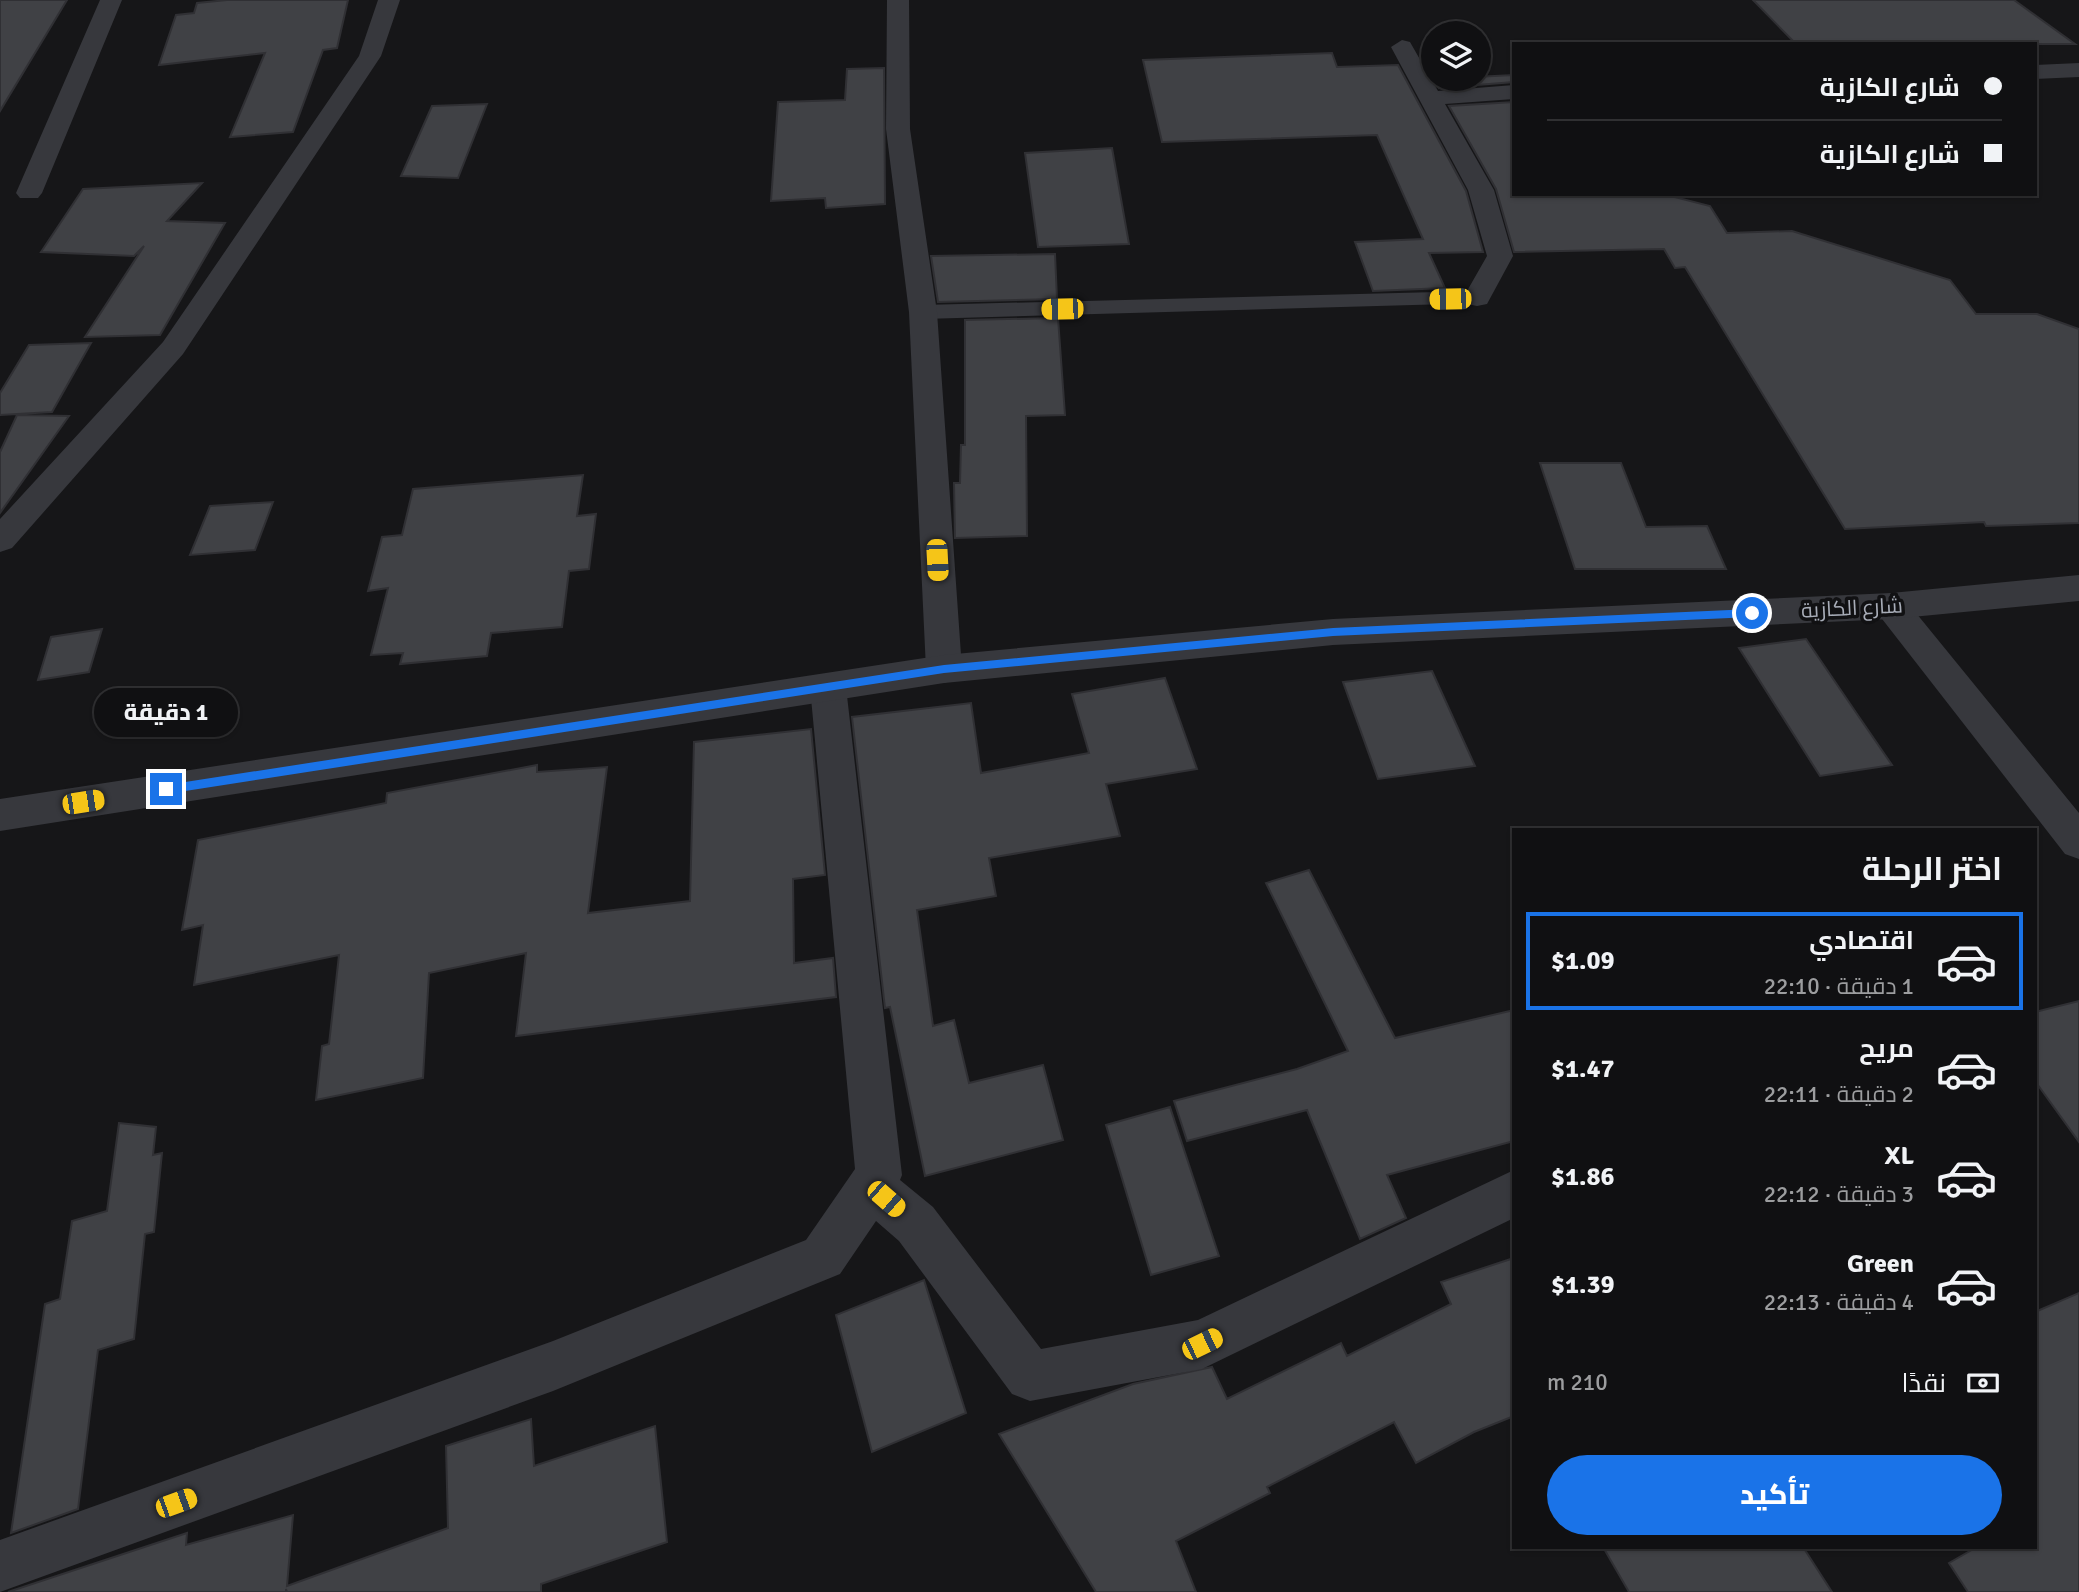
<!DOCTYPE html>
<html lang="ar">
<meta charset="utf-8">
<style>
:root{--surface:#101012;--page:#1e1e20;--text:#f1f3f6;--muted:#9c9d9f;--line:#303032;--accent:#1a73e8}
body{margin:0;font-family:Signika,Cairo,sans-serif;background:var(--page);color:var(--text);direction:rtl;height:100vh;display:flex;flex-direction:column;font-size:26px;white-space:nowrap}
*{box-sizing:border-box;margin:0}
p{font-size:23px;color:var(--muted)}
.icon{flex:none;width:38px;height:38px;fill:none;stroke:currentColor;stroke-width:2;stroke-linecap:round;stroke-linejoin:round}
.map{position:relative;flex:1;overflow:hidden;direction:ltr}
.drawer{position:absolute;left:1512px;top:828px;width:525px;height:721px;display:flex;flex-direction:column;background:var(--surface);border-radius:0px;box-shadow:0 2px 5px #0004,0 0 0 2px var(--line);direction:rtl}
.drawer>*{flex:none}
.guide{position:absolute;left:1512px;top:42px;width:525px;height:154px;border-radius:0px;box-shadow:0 2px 5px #0004,0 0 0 2px var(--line);direction:rtl;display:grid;align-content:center;height:154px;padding:0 35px;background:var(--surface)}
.buttons{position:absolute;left:1421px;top:21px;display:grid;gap:14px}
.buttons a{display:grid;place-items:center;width:70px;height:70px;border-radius:50%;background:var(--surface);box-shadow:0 2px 5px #0004,0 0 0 2px var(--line);font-size:35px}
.end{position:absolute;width:32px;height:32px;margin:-16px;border:9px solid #1a73e8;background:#fff;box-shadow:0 0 0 4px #fff}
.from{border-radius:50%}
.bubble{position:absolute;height:49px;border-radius:24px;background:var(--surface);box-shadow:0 2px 5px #0004,0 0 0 2px var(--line);font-size:23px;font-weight:800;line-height:49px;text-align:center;direction:rtl}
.car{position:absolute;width:21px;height:42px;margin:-21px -10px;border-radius:9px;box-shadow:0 0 5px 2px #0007;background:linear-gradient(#f5c518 24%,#345 0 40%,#f5c518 0 76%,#345 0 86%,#f5c518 0)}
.guide b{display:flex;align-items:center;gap:24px;height:66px;font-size:26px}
.guide b+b{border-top:2px solid var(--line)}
.guide i{width:18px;height:18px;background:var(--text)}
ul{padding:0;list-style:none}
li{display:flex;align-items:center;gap:21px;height:98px;margin:0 14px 10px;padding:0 21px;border:4px solid transparent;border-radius:0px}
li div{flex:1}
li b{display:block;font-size:26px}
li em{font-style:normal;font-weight:800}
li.active{border-color:var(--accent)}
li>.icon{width:63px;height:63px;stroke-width:1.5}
h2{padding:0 35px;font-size:32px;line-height:84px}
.pay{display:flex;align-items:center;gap:18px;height:77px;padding:0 35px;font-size:26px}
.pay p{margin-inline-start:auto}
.button{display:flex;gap:14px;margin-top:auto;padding:14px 35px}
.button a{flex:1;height:80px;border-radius:42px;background:var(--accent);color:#fff;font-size:28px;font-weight:800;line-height:80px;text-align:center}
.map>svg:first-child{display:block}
.building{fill:#404145;stroke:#303034;stroke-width:2}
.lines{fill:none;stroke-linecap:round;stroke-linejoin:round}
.service{fill:#37383d;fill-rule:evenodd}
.minor{fill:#37383d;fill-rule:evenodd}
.tertiary{fill:#37383d;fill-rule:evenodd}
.route{fill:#1a73e8}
.labels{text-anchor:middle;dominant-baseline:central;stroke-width:7;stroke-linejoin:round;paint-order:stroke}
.street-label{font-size:21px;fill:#a8adb8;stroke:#111113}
</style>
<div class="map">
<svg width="2079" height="1592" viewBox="0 0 2079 1592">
<rect width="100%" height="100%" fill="#161618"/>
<path class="building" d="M0 0H67L0 111Z
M227 0H348L337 48 323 50 293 132 230 137 265 53 159 65 176 15 194 13 197 3Z
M1753 0H2014L2075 44H1796Z
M1332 53 1337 67 1398 65 1466 191 1483 252 1429 253 1445 288 1373 291 1355 242 1423 239 1377 135 1162 142 1143 60Z
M884 68 885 204 826 208 825 198 771 201 778 102 845 100 847 69Z
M1514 75V82L1439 88 1434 79Z
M1514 102V194H1663L1710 206 1727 233 1792 231 1950 280 1976 314H2037L2079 329V523L1986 526 1984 522 1845 529 1685 267 1675 268 1664 249 1514 252 1496 189 1449 106Z
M487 104 458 178 401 176 432 106Z
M1112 148 1129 244 1038 247 1025 153Z
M202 183 167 221 225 223 160 335 85 337 144 246 134 256 41 252 83 189Z
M1055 254 1057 299 938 302 931 256Z
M1058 318 1065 415 1026 416 1027 536 955 538 954 483H960L961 445H965V320Z
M91 343 52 412 0 415V393L29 345Z
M17 415 69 416 0 513V452Z
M1540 463H1621L1646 527 1707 526 1726 569H1575Z
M583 475 577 516 596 514 589 569 569 571 562 627 491 633 487 656 400 664 403 653 371 655 388 588 368 591 382 537 402 535 413 489Z
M273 502 255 550 190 555 210 506Z
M102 629 89 672 38 680 51 637Z
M1806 639 1857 714 1892 765 1820 776 1739 648Z
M1432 671 1475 766 1378 779 1343 682Z
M1165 678 1197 769 1106 784 1120 836 989 858 996 896 917 910 933 1026 954 1020 969 1083 1043 1065 1063 1140 925 1176 890 1007 885 1008 852 717 971 703 981 773 1089 753 1072 694Z
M811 729 825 875 793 879 794 963 833 958 836 997 516 1036 526 953 429 973 423 1078 316 1100 322 1046 329 1044 339 955 194 985 203 925 182 930 198 840 386 803 387 793 537 765V772L607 767 588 913 690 901 694 742Z
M1309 870 1395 1038 1514 1010V1141L1387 1175 1406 1218 1360 1239 1307 1110 1187 1141 1174 1101 1297 1069 1348 1051 1266 883Z
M2079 1001V1142L2035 1081V1012Z
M1170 1107 1219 1256 1151 1275 1106 1125Z
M119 1123 156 1127 153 1155 162 1153 154 1232 145 1234 134 1339 98 1350 78 1509 11 1533 45 1304 60 1299 72 1221 107 1211Z
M1514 1258V1416L1474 1432 1416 1463 1394 1422 1267 1487 1270 1493 1176 1541 1196 1592H1096L999 1434 1133 1384 1212 1367 1227 1399 1341 1343 1347 1356 1451 1304 1441 1282Z
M924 1280 966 1413 872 1452 836 1315Z
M2079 1293V1592H1968L1949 1563 1977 1547H2035V1312Z
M531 1419 534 1466 655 1426 667 1542 541 1584V1592H287L286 1589V1592H8L187 1533 186 1545 293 1515 287 1586 448 1528 446 1446Z
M1603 1547H1803L1832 1592H1629Z"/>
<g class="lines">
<path class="service" d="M1477 291 1488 298 1485 303 923 319 915 317 911 312 915 307 923 305Z"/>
<path class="minor" d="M100 0H122L42 193 38 198H20L16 193Z
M378 0H400L381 56 183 354 12 548 0 552V519L163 342 359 56Z
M887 0H909L910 129 937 312 962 669 957 679 944 683 931 679 926 669 909 312 886 129Z
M1402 40 1410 42 1438 91 1514 85V99L1445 104 1494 190 1513 256 1487 304 1477 306 1467 304 1463 298 1487 256 1468 190 1391 47Z
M2079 63V77L2035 79V65Z
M1891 593 1903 597 2079 813V859L2065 854 1879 615 1874 606 1879 597Z
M828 673 841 677 846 687 902 1175 900 1180 933 1207 1041 1349 1198 1320 1514 1170V1218L1202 1369 1030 1401 1012 1394 899 1241 876 1221 840 1274 553 1391 0 1592V1540L553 1341 806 1240 855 1169 810 687 815 677Z"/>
<path class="tertiary" d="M2079 575V601L1891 619 1333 645 944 683 0 831V799L944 655 1333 619 1891 593Z"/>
</g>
<path class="route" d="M1752 609 1757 613 1752 617 1333 636 944 673 166 794 160 789 166 785 944 665 1333 628Z"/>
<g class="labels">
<g class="street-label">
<text transform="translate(1852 608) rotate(-3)">شارع الكازية</text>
</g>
</g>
</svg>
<div class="buttons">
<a><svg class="icon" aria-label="layers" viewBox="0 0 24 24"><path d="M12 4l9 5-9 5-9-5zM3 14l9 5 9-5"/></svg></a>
</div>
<i class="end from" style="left:1752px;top:613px"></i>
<i class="end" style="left:166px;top:789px"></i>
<div class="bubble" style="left:94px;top:688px;width:144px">1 دقيقة</div>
<i class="car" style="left:1450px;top:299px;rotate:269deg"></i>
<i class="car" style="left:1062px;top:309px;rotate:269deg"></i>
<i class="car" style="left:937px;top:560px;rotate:177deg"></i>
<i class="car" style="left:83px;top:802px;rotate:81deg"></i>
<i class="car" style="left:886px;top:1199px;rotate:131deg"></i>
<i class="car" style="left:1202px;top:1344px;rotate:64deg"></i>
<i class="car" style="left:176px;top:1503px;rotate:70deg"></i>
<div class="guide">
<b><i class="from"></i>شارع الكازية</b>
<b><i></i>شارع الكازية</b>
</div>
<section class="drawer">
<h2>اختر الرحلة</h2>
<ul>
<li class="active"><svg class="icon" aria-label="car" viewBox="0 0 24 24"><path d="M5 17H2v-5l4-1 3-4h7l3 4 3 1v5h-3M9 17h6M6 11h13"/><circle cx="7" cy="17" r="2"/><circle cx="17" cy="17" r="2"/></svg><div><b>اقتصادي</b><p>1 دقيقة · 22:10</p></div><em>$1.09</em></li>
<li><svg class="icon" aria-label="car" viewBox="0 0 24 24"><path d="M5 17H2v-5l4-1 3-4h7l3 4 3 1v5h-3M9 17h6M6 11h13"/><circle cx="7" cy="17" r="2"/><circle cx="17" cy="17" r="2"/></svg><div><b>مريح</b><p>2 دقيقة · 22:11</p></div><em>$1.47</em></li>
<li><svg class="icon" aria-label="car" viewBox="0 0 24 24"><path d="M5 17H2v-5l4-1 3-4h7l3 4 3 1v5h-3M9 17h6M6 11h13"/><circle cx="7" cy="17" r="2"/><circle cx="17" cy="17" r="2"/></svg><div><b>XL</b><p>3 دقيقة · 22:12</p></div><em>$1.86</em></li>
<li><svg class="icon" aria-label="car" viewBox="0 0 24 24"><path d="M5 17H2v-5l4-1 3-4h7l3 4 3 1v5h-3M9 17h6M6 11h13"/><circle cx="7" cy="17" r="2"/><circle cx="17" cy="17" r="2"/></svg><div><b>Green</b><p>4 دقيقة · 22:13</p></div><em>$1.39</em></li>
</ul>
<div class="pay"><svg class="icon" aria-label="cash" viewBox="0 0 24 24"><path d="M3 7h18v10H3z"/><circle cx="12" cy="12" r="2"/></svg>نقدًا<p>210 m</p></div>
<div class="button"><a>تأكيد</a></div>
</section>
</div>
